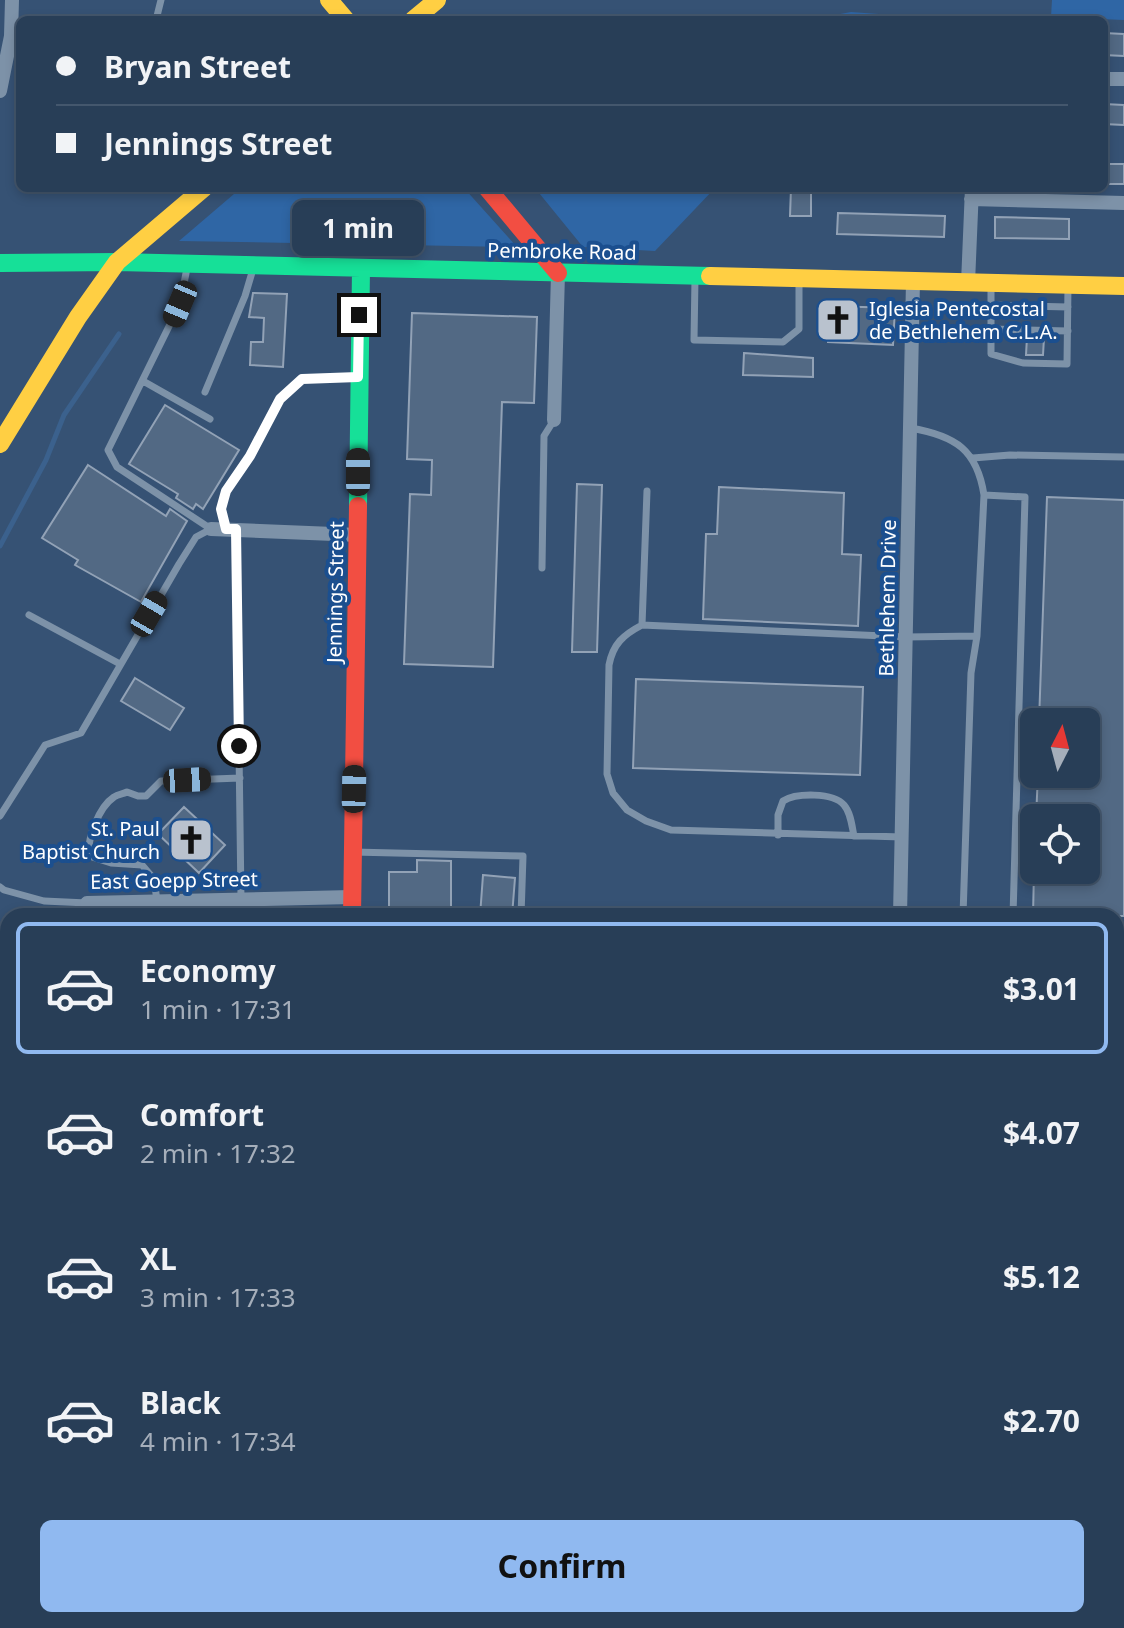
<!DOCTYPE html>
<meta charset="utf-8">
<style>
:root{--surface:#283e57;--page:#30455d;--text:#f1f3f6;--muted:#a5aeba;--line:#44576d;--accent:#90b9f0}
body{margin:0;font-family:"Noto Sans",sans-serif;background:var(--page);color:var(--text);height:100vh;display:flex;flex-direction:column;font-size:30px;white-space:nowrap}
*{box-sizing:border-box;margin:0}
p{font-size:26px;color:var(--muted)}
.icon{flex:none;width:44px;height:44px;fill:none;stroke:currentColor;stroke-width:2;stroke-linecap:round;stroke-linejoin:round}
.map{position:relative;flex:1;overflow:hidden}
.sheet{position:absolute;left:0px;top:908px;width:1124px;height:720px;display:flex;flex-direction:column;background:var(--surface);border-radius:24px 24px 0 0;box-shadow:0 4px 12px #0003,0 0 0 2px var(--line)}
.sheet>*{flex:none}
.guide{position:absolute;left:16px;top:16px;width:1092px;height:176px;border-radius:12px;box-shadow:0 4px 12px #0003,0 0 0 2px var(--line);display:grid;align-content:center;height:176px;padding:0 40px;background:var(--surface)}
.needle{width:52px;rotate:6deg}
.buttons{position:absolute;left:1020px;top:708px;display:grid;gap:16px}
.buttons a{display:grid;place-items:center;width:80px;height:80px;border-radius:12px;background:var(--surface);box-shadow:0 4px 12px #0003,0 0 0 2px var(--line);font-size:40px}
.end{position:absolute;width:36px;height:36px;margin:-18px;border:10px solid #fff;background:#111;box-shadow:0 0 0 4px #111}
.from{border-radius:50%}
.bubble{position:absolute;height:56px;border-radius:12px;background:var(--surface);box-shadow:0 4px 12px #0003,0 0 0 2px var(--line);font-size:26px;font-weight:700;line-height:56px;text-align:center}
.car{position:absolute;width:24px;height:48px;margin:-24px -12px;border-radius:10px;box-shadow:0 0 6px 2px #0007;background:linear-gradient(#222 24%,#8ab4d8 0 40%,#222 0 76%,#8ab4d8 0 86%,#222 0)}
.guide b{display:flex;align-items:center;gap:28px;height:76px;font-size:30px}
.guide b+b{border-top:2px solid var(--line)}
.guide i{width:20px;height:20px;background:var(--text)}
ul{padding:14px 0 0;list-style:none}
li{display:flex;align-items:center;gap:24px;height:132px;margin:0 16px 12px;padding:0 24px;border:4px solid transparent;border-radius:12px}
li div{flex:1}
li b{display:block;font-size:30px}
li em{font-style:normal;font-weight:700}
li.on{border-color:var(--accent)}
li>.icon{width:72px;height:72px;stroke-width:1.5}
.action{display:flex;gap:16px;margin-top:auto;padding:16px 40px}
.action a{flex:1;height:92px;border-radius:12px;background:var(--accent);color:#111;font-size:32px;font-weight:700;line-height:92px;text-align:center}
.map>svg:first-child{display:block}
.green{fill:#2f66a5}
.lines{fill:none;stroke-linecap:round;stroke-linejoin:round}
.stream{stroke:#3b618d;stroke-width:5}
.building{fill:#526984;stroke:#92a2b6;stroke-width:2}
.lane{stroke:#7d92a8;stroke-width:7}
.street{stroke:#7d92a8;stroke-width:14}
.fast{stroke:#16e098;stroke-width:18}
.slow{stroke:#ffcf43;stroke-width:18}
.jam{stroke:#f24e42;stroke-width:18}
.route{stroke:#fff;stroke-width:10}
.labels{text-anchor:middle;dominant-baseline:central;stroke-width:8;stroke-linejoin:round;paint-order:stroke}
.street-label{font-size:20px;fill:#fff;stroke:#1b4f8f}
.poi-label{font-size:20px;fill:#fff;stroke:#1b4f8f;text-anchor:start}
</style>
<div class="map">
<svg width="1124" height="1628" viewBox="0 0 1124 1628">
<rect width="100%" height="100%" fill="#365274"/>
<path class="green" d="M1052 0H1124V20L1051 17Z
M851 12 962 20H808Z
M241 188H464L517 247 179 241Z
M535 188H715L655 251 583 247Z"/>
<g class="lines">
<path class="stream" d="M0 546 46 460 64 415 119 334"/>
</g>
<path class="building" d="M1104 33 1124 34V56L1104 55Z
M1104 104 1124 105V125L1104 124Z
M1104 164H1124V184H1104Z
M791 188H811V216H790Z
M838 213 945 216 944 237 837 234Z
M995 217 1069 219V239L995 238Z
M253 293 287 294 283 367 250 365 251 342H263L264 318 249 317Z
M830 306 895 308 893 345 828 342Z
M412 313 537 317 534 403 502 402 493 667 404 664 410 494 431 495 432 460 407 459Z
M1027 337 1044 338 1043 355H1026Z
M744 353 813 358V377L743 375Z
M165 405 239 450 203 509 196 504 193 509 176 498 178 494 129 464Z
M88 465 166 516 170 509 187 521 141 602 75 565 78 560 42 538Z
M577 484 602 485 597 652H572Z
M719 487 844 493 842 554 861 555 858 626 703 619 706 534H717Z
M1047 497 1124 500V916H1033L1034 870H1086V818H1036L1038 774H1086V722H1039Z
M135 678 184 708 170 730 121 701Z
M636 679 863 687 860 775 633 768Z
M184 807 225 845 199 873 158 834Z
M417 860 451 861V916H389V872H417Z
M483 875 515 878 512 916H480Z"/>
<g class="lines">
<path class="lane" d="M156 20 161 0
M695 278 694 340 783 342 799 329V280
M991 285V354L1023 363 1067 364 1068 286
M991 305 1068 307
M991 329 1068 331
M143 381 210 419
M205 392 245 296 253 269
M911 428C956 436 977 450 984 495
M973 458 1010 455 1124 457
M647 491 642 625 906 637 977 636
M226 529 221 509 226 491 250 456 280 399 302 379 358 377
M236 529 241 898
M542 568 544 436 554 420
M29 615 120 664
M642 625C623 635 613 644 609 665L607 774 613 793 627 810 646 821 671 830 902 837
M0 816 45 745 81 733 179 564 196 537 211 529 117 467 108 450 180 304 187 268
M778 835V815L783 801C796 793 833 792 844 805 851 813 852 827 854 836
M353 852 523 856 521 916
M0 887 4 890 44 901 87 903
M157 901 154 879 142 865 111 863 89 856C87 838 99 807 114 797 118 794 123 794 127 792L138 796H146L161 781 240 778
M963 916 971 673 977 636 984 495 1025 497 1013 916
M0 1002 8 996
M1116 1046 1124 1055
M1116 1185 1124 1180
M1116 1219 1124 1229
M1116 1303 1124 1306
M0 1440 8 1451"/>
<path class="street" d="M1104 79H1124
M0 91 11 36 12 0
M971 199 1124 203
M968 283 972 188
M554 420 558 273
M211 529 358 535
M87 903 352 897
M900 916 913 281
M1116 1129 1124 1123
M0 1557H8
M339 1628V1620"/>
<path class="fast" d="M0 263 117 262 710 276
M358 506 361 269"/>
<path class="slow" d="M329 0 346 20
M413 20 437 0
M710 276 1124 286
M0 444 78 317 117 262 204 188"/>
<path class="jam" d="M487 188 558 273
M352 916 358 506"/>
</g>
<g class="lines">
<path class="route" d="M239 746 236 529H226L221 509 226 491 250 456 280 399 302 379 358 377 359 315"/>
</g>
<defs>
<g id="church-square" transform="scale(2.3)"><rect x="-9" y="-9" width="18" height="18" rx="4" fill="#b9c2ce" stroke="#1b4f8f"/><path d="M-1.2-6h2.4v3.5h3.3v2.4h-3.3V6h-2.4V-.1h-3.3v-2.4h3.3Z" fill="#111"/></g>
</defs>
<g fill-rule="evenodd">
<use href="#church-square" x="838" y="320"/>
<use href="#church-square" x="191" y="840"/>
</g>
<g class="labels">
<g class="street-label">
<text transform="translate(562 251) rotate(1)">Pembroke Road</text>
<text transform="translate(335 592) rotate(-89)">Jennings Street</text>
<text transform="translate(887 598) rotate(-89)">Bethlehem Drive</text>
<text transform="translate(174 880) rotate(-1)">East Goepp Street</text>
</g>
<g class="poi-label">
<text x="869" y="308">Iglesia Pentecostal<tspan x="869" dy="23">de Bethlehem C.L.A.</tspan></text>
<text x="160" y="828" text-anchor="end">St. Paul<tspan x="160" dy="23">Baptist Church</tspan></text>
</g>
</g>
</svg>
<div class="buttons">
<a><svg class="needle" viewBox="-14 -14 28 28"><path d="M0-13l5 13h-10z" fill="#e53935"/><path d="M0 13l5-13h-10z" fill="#a5aeba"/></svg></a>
<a><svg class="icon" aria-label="locate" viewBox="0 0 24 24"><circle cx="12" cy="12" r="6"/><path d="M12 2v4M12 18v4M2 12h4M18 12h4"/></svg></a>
</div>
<i class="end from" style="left:239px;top:746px"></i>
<i class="end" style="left:359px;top:315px"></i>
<div class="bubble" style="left:292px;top:200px;width:132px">1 min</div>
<i class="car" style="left:180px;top:304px;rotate:203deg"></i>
<i class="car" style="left:358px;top:472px;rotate:0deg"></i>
<i class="car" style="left:149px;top:614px;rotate:30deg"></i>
<i class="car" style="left:187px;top:780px;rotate:87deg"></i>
<i class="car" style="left:354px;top:789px;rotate:1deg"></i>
<div class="guide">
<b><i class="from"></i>Bryan Street</b>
<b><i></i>Jennings Street</b>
</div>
<section class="sheet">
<ul>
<li class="on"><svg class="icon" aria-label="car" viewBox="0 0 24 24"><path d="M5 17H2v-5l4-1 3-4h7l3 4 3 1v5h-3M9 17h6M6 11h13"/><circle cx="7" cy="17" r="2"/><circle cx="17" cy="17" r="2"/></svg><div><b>Economy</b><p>1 min · 17:31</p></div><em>$3.01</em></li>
<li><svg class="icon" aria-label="car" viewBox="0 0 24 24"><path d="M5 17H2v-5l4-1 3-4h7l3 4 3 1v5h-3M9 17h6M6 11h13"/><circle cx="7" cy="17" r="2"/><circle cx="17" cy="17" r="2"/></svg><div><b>Comfort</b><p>2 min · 17:32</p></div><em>$4.07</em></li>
<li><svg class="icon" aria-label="car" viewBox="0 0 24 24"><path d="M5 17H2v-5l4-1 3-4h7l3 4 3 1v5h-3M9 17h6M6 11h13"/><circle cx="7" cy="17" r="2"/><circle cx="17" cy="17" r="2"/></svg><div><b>XL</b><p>3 min · 17:33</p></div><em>$5.12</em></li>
<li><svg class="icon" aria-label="car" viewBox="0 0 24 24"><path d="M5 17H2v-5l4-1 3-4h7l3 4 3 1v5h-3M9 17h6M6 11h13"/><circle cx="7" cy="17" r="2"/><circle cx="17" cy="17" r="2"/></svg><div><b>Black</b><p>4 min · 17:34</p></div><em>$2.70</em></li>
</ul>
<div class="action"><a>Confirm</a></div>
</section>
</div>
